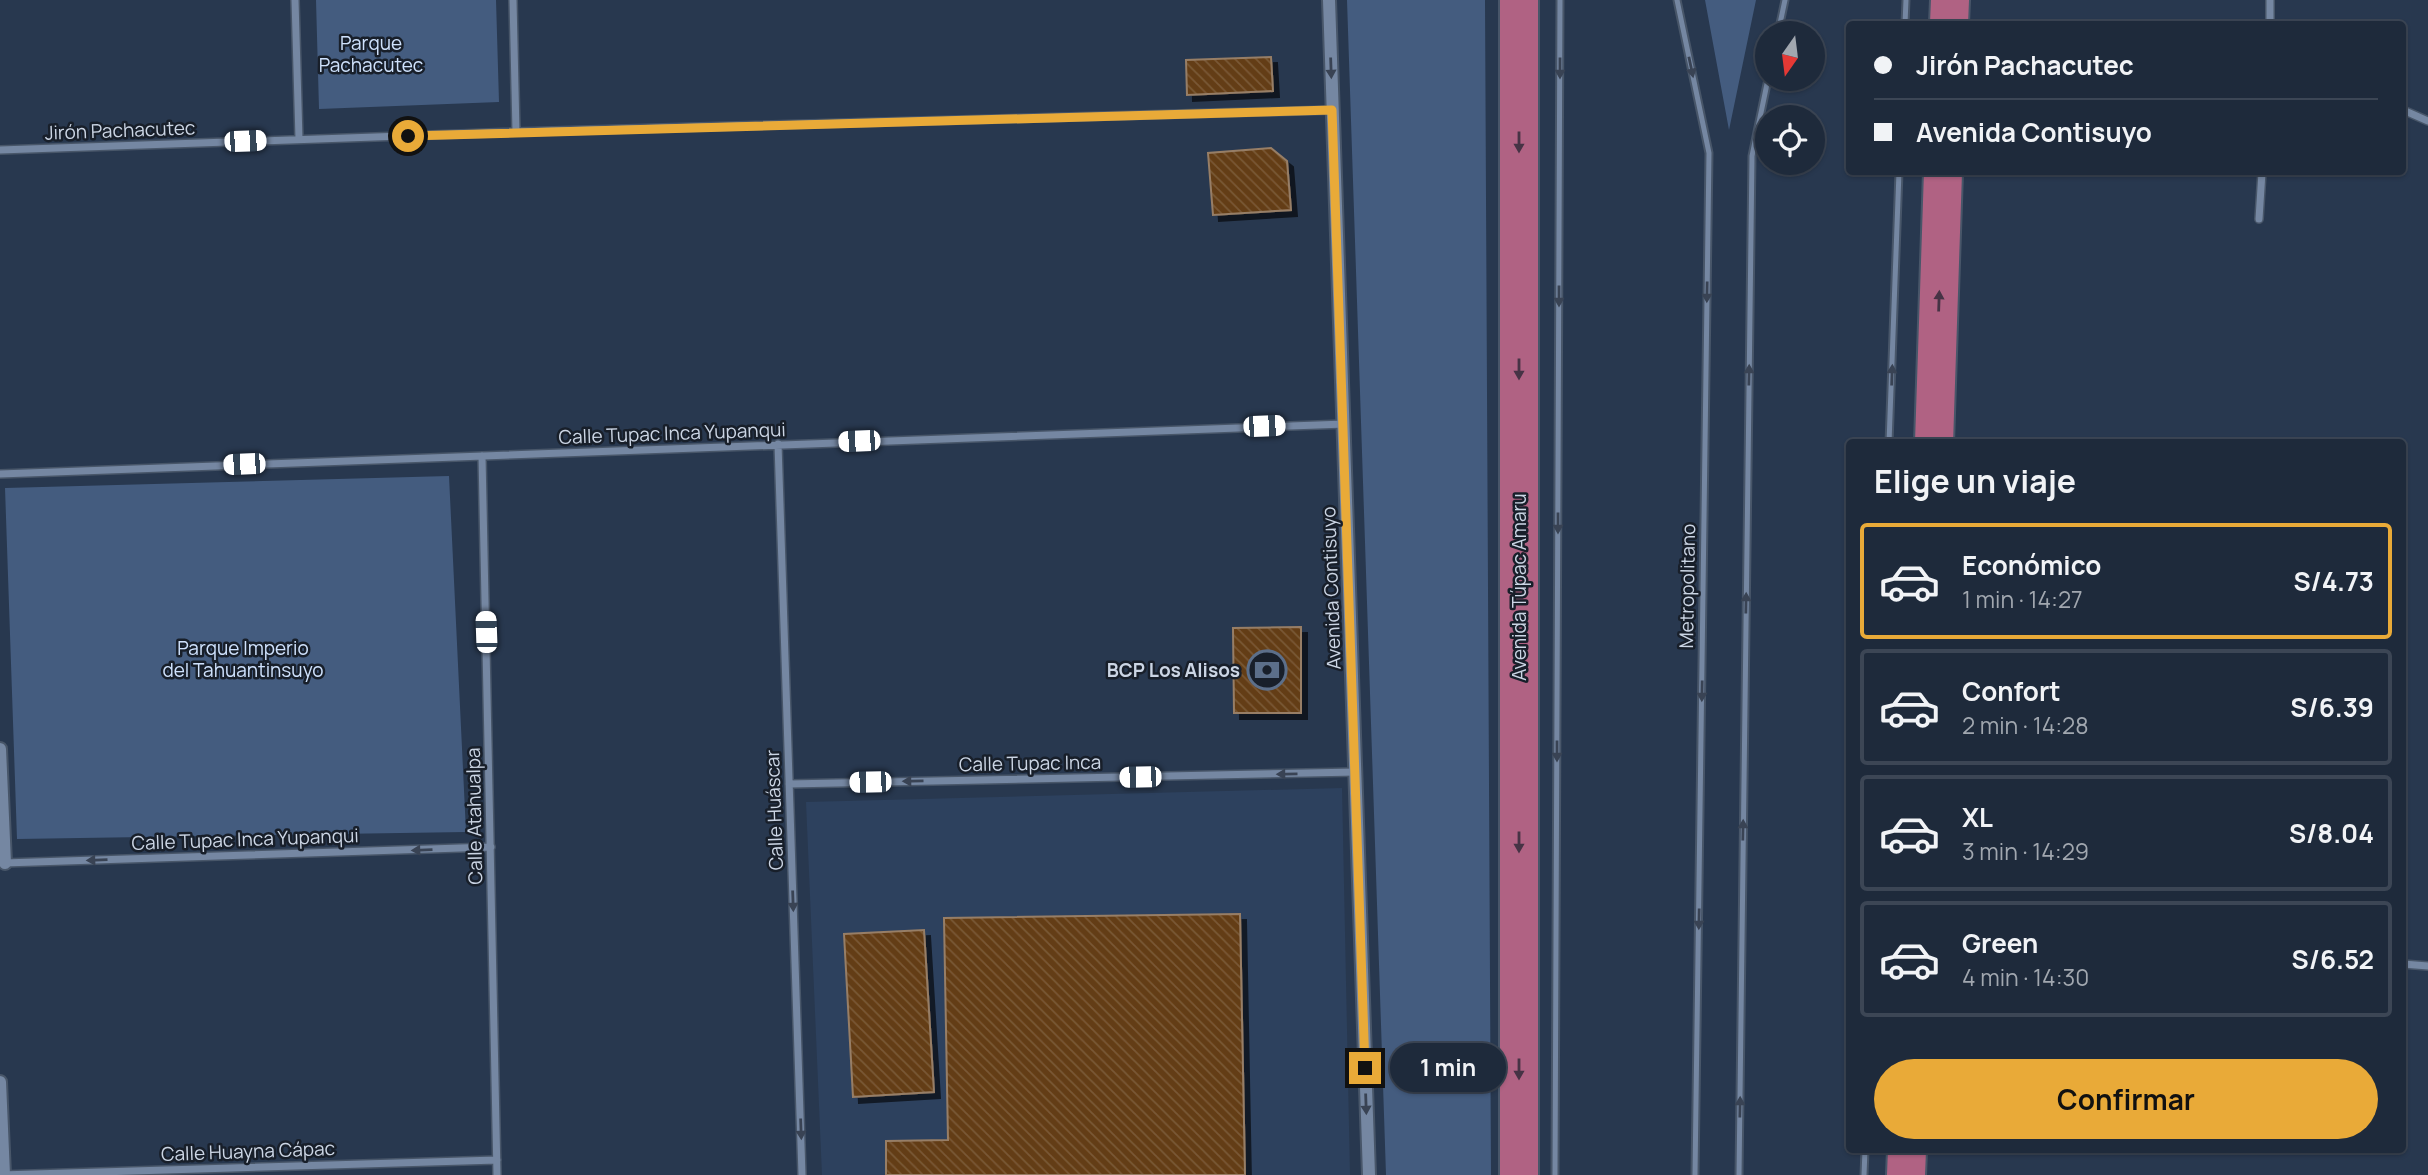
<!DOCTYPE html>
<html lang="es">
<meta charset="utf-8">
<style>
:root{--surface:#1e2a3b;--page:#263242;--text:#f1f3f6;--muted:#a1a7af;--line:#3c4655;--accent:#e9aa38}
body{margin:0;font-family:Manrope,sans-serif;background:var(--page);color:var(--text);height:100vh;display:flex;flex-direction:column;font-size:26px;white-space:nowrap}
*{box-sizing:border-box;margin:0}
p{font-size:23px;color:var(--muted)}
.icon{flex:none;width:38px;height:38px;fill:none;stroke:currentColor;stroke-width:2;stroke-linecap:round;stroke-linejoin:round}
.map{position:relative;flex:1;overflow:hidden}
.sheet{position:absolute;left:1846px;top:439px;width:560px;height:714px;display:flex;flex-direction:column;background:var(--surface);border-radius:7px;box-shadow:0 2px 5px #0004,0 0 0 2px var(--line)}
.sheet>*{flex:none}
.hud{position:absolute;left:1846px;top:21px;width:560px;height:154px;border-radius:7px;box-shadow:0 2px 5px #0004,0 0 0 2px var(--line);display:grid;align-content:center;height:154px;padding:0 28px;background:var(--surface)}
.needle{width:46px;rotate:194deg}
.tools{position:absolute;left:1755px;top:21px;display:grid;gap:14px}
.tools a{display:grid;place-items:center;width:70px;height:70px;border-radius:50%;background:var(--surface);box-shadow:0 2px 5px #0004,0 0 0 2px var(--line);font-size:35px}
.end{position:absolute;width:32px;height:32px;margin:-16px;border:9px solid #e9aa38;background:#111;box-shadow:0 0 0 4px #111}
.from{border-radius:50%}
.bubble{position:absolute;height:49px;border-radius:24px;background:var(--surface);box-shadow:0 2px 5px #0004,0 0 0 2px var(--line);font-size:23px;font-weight:700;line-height:49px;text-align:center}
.car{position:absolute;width:21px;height:42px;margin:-21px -10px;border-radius:9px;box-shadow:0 0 5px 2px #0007;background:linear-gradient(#fff 24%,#345 0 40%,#fff 0 76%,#345 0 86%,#fff 0)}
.hud b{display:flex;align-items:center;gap:24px;height:66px;font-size:26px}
.hud b+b{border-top:2px solid var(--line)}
.hud i{width:18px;height:18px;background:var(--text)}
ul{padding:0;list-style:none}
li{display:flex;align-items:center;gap:21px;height:116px;margin:0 14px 10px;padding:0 14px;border:4px solid var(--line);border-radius:7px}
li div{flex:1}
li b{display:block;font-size:26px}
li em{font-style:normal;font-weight:700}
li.current{border-color:var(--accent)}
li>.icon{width:63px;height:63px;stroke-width:1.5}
h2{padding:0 28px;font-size:32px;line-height:84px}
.action{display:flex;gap:14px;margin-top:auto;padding:14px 28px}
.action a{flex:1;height:80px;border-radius:42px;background:var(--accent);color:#111;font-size:28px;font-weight:700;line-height:80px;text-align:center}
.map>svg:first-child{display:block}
.built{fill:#2d415e}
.park{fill:#445c7f}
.building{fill:url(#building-back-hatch);stroke:#977e66;stroke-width:2;filter:url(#shadow)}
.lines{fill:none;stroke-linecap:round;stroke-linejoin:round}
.service-casing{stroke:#485669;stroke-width:9}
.minor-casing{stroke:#485669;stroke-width:10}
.tertiary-casing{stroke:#485669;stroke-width:16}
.primary-casing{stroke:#485669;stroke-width:42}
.service{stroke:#7587a2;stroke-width:5}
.minor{stroke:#7587a2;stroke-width:7}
.tertiary{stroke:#7587a2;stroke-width:12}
.primary{stroke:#b06283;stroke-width:38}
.oneway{fill:#394354}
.oneway2{fill:#463345}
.route{stroke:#e9aa38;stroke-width:9}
.labels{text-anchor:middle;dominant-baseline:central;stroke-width:5;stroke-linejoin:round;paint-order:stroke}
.park-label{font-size:19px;fill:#cfe2fd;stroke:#181f2a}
.street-label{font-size:19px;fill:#cbd5e4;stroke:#181f2a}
.poi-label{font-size:19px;font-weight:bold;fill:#cbd5e4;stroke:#181f2a;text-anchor:end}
</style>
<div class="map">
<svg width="2428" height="1175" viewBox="0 0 2428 1175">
<defs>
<pattern id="building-back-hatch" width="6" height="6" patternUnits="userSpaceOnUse" patternTransform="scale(1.75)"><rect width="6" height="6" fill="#643d14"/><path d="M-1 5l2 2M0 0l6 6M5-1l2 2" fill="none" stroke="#795836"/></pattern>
<filter id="shadow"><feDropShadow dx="6" dy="6" stdDeviation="0" flood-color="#0009"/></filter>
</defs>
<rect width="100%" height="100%" fill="#28384f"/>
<path class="built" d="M1342 788 1350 1175H822L806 802Z"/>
<path class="park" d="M316 0H496L499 102 319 109Z
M1347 0H1485L1491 1175H1386Z
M1705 0H1756L1729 130Z
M449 476 466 832 17 839 5 488Z"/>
<path class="building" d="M1271 57 1273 91 1187 95 1186 60Z
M1271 148 1287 161 1291 210 1213 215 1208 153Z
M1301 627V713H1234L1233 628Z
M1240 914 1245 1175H886V1141L948 1140 944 918Z
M924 930 934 1092 853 1097 844 934Z"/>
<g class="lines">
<g class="service-casing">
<path id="service" d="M1677 0 1709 153 1695 1175
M1905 24 1906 0
M1778 33 1785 0
M1889 443 1899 172
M1555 1175 1560 0
M1739 1175 1752 156 1768 79
M1864 1175 1865 1150"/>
</g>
<g class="minor-casing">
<path id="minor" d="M295 0 299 139
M513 0 516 132
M2270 0V24
M2403 110 2428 121
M0 150 516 132 1332 110
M2259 219 2262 172
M778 444 802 1175
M482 456 497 1175
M0 474 1345 424
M789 784 1356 772
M4 863 491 847
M2403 964 2428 966
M1 1175 497 1160"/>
</g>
<g class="tertiary-casing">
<path id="tertiary" d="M1329 0 1369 1175
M0 749 5 863
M0 1082 4 1175"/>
</g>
<g class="primary-casing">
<path id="primary" d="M1519 0V1175
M1949 24 1950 0
M1934 443 1943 172
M1906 1175 1907 1150"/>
</g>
<use href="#service" class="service"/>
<use href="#minor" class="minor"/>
<use href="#tertiary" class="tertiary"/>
<use href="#primary" class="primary"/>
</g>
<defs><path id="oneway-solid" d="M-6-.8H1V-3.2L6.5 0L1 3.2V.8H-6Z" transform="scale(1.75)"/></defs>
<g class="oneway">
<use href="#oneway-solid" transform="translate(1691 67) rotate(78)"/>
<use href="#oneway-solid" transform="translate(1331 68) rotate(88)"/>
<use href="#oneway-solid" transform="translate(1560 68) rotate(90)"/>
<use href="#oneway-solid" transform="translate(1707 292) rotate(91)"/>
<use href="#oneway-solid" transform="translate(1559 296) rotate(90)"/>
<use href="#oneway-solid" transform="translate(1749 375) rotate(-89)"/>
<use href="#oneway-solid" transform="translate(1892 375) rotate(-88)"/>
<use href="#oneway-solid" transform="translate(1558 523) rotate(90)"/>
<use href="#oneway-solid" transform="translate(1746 603) rotate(-89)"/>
<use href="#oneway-solid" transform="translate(1702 691) rotate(91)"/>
<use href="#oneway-solid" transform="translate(1557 751) rotate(90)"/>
<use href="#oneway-solid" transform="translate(1287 774) rotate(179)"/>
<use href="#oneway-solid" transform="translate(913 781) rotate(179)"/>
<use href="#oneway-solid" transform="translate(1743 830) rotate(-89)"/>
<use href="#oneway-solid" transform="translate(422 850) rotate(178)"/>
<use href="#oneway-solid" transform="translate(97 860) rotate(178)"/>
<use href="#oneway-solid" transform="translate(793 901) rotate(88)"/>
<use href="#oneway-solid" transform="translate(1699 919) rotate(91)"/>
<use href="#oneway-solid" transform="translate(1366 1104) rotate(88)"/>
<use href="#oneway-solid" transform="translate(1740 1107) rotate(-89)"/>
<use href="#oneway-solid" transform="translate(801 1129) rotate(88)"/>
</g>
<g class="oneway2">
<use href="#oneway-solid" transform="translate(1519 142) rotate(90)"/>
<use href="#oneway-solid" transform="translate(1939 301) rotate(-88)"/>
<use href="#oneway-solid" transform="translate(1519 369) rotate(90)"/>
<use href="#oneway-solid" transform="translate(1519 842) rotate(90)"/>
<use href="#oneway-solid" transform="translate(1519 1069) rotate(90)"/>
</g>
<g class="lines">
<path class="route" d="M408 136 1332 110 1365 1068"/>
</g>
<defs>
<g id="bank-ring" transform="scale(2.0125)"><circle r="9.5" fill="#181f2a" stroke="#5c6f8a" stroke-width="1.5"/><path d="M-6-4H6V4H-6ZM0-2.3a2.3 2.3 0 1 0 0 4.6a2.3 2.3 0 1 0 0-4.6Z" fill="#5c6f8a"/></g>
</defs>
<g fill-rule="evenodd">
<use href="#bank-ring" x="1267" y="670"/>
</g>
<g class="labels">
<g class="park-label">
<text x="371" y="43">Parque<tspan x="371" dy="22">Pachacutec</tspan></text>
<text x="243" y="648">Parque Imperio<tspan x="243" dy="22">del Tahuantinsuyo</tspan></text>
</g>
<g class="street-label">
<text transform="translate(120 130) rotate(-2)">Jirón Pachacutec</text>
<text transform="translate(672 433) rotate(-2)">Calle Tupac Inca Yupanqui</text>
<text transform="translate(1687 586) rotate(-89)">Metropolitano</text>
<text transform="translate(1519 587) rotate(-90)">Avenida Túpac Amaru</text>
<text transform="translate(1331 588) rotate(-92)">Avenida Contisuyo</text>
<text transform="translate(1030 763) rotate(-1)">Calle Tupac Inca</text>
<text transform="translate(774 810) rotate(-92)">Calle Huáscar</text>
<text transform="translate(474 816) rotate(-91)">Calle Atahualpa</text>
<text transform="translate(245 839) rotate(-2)">Calle Tupac Inca Yupanqui</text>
<text transform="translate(248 1151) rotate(-2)">Calle Huayna Cápac</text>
</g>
<g class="poi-label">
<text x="1240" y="670">BCP Los Alisos</text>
</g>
</g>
</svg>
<div class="tools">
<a><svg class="needle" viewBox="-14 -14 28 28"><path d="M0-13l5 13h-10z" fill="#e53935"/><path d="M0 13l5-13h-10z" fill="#a1a7af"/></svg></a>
<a><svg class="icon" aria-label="locate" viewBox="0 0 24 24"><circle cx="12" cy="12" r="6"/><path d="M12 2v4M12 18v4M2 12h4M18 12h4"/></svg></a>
</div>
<i class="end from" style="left:408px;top:136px"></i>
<i class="end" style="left:1365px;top:1068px"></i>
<div class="bubble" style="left:1390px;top:1043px;width:116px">1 min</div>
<i class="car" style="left:245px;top:141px;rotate:88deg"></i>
<i class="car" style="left:1264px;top:426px;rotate:88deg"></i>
<i class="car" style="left:859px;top:441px;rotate:268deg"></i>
<i class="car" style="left:244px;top:464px;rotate:268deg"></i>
<i class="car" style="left:486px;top:632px;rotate:358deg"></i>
<i class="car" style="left:1140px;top:777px;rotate:269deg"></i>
<i class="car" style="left:870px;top:782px;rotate:269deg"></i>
<div class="hud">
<b><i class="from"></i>Jirón Pachacutec</b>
<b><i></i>Avenida Contisuyo</b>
</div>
<section class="sheet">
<h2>Elige un viaje</h2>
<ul>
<li class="current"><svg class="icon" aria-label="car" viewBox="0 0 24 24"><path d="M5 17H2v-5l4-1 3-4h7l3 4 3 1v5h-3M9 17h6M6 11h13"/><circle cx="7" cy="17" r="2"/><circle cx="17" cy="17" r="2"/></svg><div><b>Económico</b><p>1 min · 14:27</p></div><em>S/4.73</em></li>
<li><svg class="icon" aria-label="car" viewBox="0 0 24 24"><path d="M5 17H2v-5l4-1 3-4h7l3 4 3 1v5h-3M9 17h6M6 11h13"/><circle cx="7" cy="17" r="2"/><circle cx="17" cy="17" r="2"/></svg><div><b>Confort</b><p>2 min · 14:28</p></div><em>S/6.39</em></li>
<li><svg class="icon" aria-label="car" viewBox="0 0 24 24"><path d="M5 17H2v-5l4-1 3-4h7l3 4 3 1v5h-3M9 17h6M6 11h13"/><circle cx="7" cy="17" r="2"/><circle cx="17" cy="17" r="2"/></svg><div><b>XL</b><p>3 min · 14:29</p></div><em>S/8.04</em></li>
<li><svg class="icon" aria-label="car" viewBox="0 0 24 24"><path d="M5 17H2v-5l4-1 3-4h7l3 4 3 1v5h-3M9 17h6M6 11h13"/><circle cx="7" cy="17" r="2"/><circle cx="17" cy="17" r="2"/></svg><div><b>Green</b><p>4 min · 14:30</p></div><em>S/6.52</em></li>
</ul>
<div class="action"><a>Confirmar</a></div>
</section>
</div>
